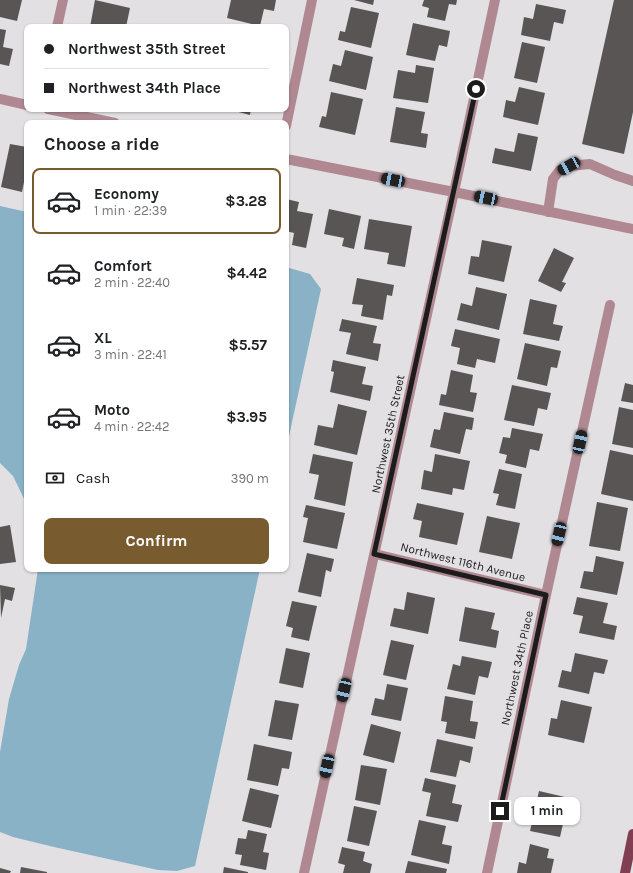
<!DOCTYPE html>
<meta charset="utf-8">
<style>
:root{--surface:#fff;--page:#f6f6f6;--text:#202124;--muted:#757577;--line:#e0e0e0;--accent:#785b2e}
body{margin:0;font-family:Karla,sans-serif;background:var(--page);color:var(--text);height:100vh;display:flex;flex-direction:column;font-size:15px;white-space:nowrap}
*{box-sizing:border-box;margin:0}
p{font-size:13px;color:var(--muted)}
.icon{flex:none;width:22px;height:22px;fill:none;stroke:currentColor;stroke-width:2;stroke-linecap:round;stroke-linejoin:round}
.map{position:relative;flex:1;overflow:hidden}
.drawer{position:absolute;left:24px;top:120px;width:265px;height:452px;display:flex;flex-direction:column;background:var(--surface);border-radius:8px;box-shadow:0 1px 3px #0004}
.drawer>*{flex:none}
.top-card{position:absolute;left:24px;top:24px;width:265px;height:88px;border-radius:8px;box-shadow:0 1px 3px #0004;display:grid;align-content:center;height:88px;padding:0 20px;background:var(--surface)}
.end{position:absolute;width:18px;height:18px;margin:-9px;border:5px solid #1d1c1d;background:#fff;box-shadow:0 0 0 2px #fff}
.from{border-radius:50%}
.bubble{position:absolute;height:28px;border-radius:8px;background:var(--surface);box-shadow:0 1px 3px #0004;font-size:13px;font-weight:700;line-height:28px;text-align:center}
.car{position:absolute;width:12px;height:24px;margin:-12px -6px;border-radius:5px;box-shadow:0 0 3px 1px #0007;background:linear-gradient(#222 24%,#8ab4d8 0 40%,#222 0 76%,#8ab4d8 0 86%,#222 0)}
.top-card b{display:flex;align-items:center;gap:14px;height:38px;font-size:15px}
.top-card b+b{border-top:1px solid var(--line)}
.top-card i{width:10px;height:10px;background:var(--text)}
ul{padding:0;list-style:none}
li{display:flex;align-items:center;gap:12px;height:66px;margin:0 8px 6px;padding:0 12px;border:2px solid transparent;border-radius:8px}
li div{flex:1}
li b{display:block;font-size:15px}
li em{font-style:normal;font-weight:700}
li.selected{border-color:var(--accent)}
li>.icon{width:36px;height:36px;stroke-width:1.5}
h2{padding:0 20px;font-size:18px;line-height:48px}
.pay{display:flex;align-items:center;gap:10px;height:44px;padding:0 20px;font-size:15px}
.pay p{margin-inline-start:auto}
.cta{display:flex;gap:8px;margin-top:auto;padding:8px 20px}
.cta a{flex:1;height:46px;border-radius:8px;background:var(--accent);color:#fff;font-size:16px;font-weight:700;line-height:46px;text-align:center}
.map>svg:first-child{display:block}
.water{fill:#89b2c6}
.building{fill:#585554}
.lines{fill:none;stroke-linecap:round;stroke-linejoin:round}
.minor{stroke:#b08891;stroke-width:10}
.major{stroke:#813d51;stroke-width:10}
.route{stroke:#1d1c1d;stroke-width:5}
.labels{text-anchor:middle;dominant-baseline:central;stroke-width:4;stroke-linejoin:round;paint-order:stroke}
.street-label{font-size:12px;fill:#1d1c1d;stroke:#e2e0e3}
</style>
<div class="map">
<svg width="633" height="873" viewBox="0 0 633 873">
<rect width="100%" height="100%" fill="#e2e0e3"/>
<path class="water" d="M0 206 27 212V505L13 476 0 463Z
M286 267 310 274 321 289 286 450Z
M38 569H260L195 866 177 871 158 870 54 847 13 837 0 832V752L9 699 19 665 26 649Z"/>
<path class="building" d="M0 0H22L17 21 0 17Z
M95 0 130 8 126 27H90Z
M231 0H276L274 11 264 9 260 26 227 18Z
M354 0H374L373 5Z
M424 0H457L456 5 449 4 445 21 427 17 429 8 422 6Z
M614 0H633V112L624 154 582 144Z
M536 4 566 10 563 24 554 22 550 41 521 35 524 17 533 19Z
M351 7 379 13 371 48 338 40 340 31 345 32Z
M413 23 450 31 447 47 439 45 435 61 406 55Z
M0 29 6 30 3 47 13 49 9 66 0 64Z
M522 42 545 47 537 83 514 78Z
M345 50 373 57 366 90 329 81 333 64 341 66Z
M416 65 434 68 428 103 393 98 398 70 415 73Z
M519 87 545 93 538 125 503 117 506 100 515 102Z
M331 92 363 99 355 135 319 127 322 116 326 117Z
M396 107 425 112 421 133 428 134 426 148 390 142Z
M227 109H251L250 115Z
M518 133 538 137 531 171 492 163 495 148 514 152Z
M10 144 27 147V177H25L22 192 1 187Z
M286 199 299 202 297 211 313 214 306 248 292 245 294 233 286 231Z
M329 209 361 216 354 249 342 246 344 238 324 234Z
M369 219 412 226 405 267 387 264 389 253 364 249Z
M482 240 512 246 504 282 468 274 471 256 479 257Z
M554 248 574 258 562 282 566 283 561 292 538 281Z
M357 278 394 285 392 296 387 295 383 320 361 316 363 305 352 304Z
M476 287 507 294 499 330 457 320 461 303 472 306Z
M530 299 557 305 553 324 563 326 559 341 523 334Z
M342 319 377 326 373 343 381 344 378 361 346 354 351 333 339 331Z
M455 329 500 339 495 363 477 359 475 368 457 364 460 348 451 346Z
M525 343 561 351 557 368 551 367 547 386 517 379Z
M333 360 366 367 362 384 373 386 370 401 330 392 334 372 331 371Z
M451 370 473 375 470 392 477 393 473 412 439 405 441 394 446 395Z
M625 383 633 385V403L621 401Z
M512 385 551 393 547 410 538 408 534 426 504 420Z
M338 404 367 411 357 455 314 445 318 425 333 428Z
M619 407 633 410V448L612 444Z
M444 412 474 418 472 430 466 429 460 454 430 447 434 429 440 430Z
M512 428 543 434 539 451 530 449 526 468 505 463 507 455 499 453 503 437 510 438Z
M610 450 633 455V501L601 494Z
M313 454 353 462 345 506 314 499 319 475 309 473Z
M435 454 470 461 464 490 453 488 452 495 421 489 424 470 432 472Z
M499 469 522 474 515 509 496 505 499 494 493 493Z
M597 502 628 508 620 551 589 546Z
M417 503 464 513 457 545 419 537 422 521 413 519Z
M306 505 345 513 337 549 303 542 308 518 303 517Z
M487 516 520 523 512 559 479 552Z
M10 525 16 562 0 564V527Z
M307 553 334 559 331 572 326 570 321 597 298 592Z
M596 556 624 562 617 595 580 588 584 571 593 572Z
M0 585 15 588 12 601 5 599 1 618Z
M407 592 435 598 428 634 390 626 394 608 404 610Z
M577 597 608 603 603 623 617 626 614 640 579 633 583 616 573 614Z
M292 601 317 606 309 641 291 637 293 628 286 626Z
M465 607 495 613 491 629 499 631 496 648 459 641Z
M391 640 414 645 406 680 383 675Z
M286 648 310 653 303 688 279 683Z
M575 653 608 660 604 674 594 672 589 694 558 687 562 670 571 672Z
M462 656 492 662 488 678 479 676 475 695 447 689 453 664 460 666Z
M387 684 408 688 401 721 371 715 375 698 384 700Z
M445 696 473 701 470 721 478 722 475 739 445 733 447 722 441 721Z
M275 700 299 704 292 740 268 736Z
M561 700 592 707 584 743 548 735 551 718 557 719Z
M371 724 401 732 394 763 363 755Z
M437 739 473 747 470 763 460 760 456 777 430 772Z
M254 744 292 752 289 769 282 768 278 786 247 780Z
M361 765 387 769 380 805 355 800Z
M425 778 456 785 452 803 462 805 458 822 426 816 431 793 422 791Z
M250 788 279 795 271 828 242 821Z
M539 791 569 798 560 837 530 831Z
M354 806 377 811 369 846 347 841Z
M419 820 446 826 442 844 452 846 449 864 411 855Z
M248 830 267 834 263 852 269 853 266 870 240 865 242 855 235 854 238 838 246 839Z
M530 844 549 849 547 858 554 859 551 873H517L519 862 526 864Z
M342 847 365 852 363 861 372 864 370 873H343L345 865 338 863Z
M408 861 447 869 446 873H405Z
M21 867 47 872V873H20Z
M224 867 248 872V873H223Z
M0 868 11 871 10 873H0Z"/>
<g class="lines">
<path class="minor" d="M57 27 63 0
M0 99 27 105
M48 109 115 123
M286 126 312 0
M286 159 454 192 633 229
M548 212 553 179 560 170 569 166 590 164 615 175 633 181
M375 554 546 595
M304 873 454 192 495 0
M487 873 546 595 610 305"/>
<path class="major" d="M625 873 633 834"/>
</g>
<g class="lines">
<path class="route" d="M476 89 374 554 546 595 500 811"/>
</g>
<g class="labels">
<g class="street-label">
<text transform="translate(388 434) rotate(-78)">Northwest 35th Street</text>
<text transform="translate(463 562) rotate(14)">Northwest 116th Avenue</text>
<text transform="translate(517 668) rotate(-78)">Northwest 34th Place</text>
</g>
</g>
</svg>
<i class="end from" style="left:476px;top:89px"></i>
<i class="end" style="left:500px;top:811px"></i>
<div class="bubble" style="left:514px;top:797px;width:66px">1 min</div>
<i class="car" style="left:569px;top:166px;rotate:241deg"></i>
<i class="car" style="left:393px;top:180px;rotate:281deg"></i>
<i class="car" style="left:486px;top:198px;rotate:282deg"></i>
<i class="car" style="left:580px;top:442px;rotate:12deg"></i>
<i class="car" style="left:559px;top:534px;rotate:193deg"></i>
<i class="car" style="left:344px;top:690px;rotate:193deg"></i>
<i class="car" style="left:327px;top:766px;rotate:192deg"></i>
<div class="top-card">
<b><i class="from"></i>Northwest 35th Street</b>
<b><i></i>Northwest 34th Place</b>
</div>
<section class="drawer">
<h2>Choose a ride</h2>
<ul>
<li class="selected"><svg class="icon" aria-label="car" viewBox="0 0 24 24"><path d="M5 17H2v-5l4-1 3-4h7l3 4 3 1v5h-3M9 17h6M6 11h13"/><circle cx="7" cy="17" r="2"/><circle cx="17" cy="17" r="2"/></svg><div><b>Economy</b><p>1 min · 22:39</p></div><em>$3.28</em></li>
<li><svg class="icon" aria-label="car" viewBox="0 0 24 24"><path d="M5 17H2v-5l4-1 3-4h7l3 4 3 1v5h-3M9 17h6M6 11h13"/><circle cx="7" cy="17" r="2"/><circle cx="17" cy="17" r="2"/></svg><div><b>Comfort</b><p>2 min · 22:40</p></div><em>$4.42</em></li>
<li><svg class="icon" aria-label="car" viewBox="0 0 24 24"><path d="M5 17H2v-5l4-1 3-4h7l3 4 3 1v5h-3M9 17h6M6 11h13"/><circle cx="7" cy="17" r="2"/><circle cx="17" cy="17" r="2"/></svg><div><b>XL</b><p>3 min · 22:41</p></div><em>$5.57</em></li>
<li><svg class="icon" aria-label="car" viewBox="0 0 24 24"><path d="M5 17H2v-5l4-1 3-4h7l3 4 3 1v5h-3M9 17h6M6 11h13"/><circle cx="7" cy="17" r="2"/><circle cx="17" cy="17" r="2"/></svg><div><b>Moto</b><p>4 min · 22:42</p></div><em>$3.95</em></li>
</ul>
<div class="pay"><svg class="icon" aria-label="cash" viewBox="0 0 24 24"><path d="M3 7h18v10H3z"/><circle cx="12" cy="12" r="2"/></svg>Cash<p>390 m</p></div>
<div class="cta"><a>Confirm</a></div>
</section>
</div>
